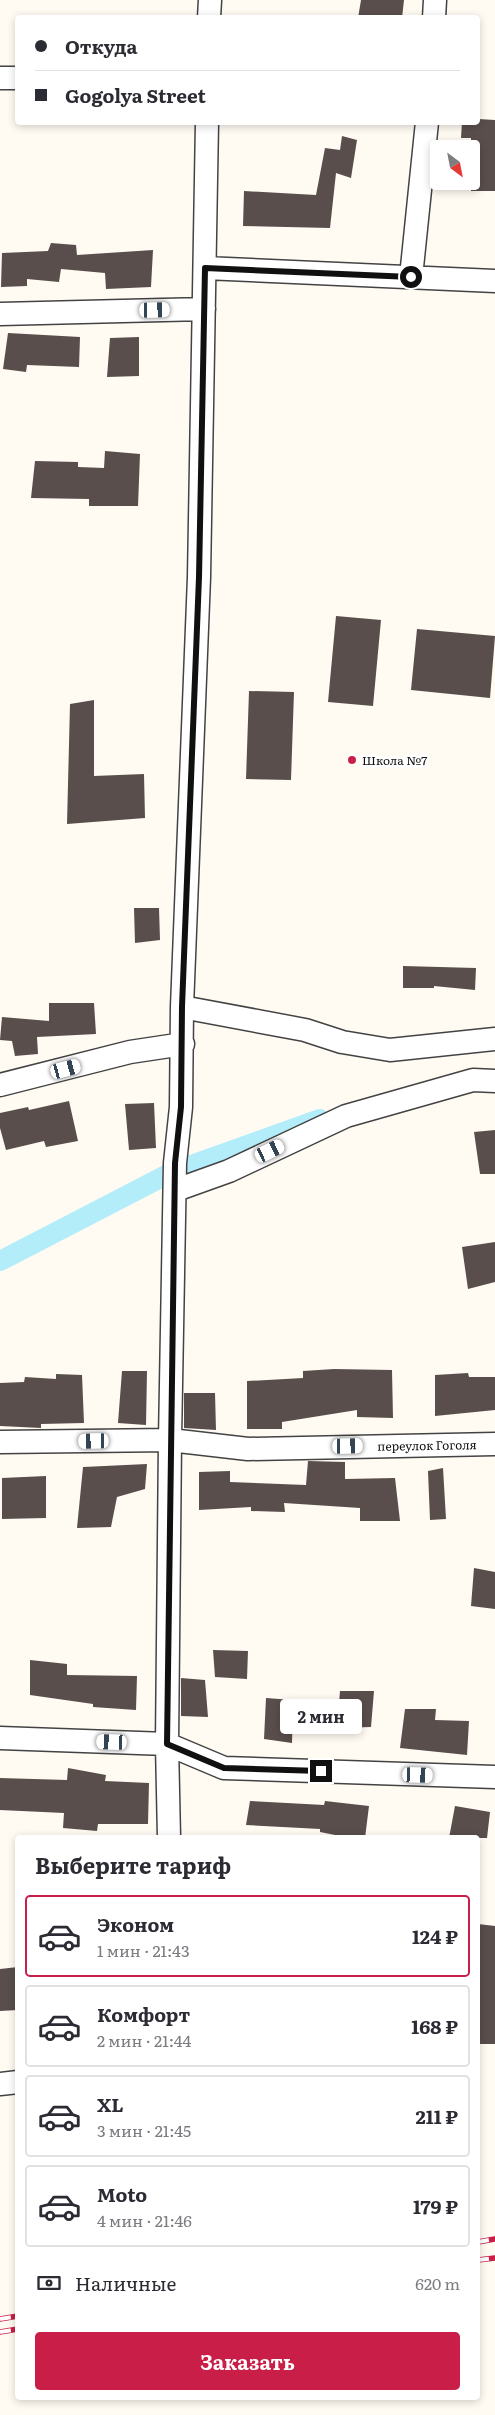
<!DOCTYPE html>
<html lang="ru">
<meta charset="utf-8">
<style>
:root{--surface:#fff;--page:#f2f2f3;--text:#2b2b33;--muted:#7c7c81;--line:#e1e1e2;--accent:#c91e47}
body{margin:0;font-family:Literata,serif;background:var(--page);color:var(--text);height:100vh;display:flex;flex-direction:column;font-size:19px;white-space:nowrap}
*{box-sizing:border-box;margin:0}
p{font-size:16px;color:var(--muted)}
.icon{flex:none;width:28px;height:28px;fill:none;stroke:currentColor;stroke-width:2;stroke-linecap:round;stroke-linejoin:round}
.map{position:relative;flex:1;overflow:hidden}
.panel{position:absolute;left:15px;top:1835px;width:465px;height:565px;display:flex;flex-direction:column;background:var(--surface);border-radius:5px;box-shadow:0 2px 8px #0003}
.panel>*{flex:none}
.hud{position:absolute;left:15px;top:15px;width:465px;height:110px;border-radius:5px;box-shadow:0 2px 8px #0003;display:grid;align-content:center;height:110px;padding:0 20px;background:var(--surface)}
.needle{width:32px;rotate:148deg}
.buttons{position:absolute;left:430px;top:140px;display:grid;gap:10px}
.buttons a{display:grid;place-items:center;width:50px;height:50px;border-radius:5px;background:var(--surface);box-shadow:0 2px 8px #0003;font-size:25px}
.end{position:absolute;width:22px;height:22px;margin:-11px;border:6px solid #101010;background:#fff;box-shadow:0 0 0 2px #fff}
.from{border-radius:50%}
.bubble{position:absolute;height:35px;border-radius:5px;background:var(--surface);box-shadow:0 2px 8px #0003;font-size:16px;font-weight:700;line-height:35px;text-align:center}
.car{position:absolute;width:15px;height:30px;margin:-15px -8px;border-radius:6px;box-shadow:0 0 4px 1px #0007;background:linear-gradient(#fff 24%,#345 0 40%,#fff 0 76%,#345 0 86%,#fff 0)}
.hud b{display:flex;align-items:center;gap:18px;height:48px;font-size:19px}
.hud b+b{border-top:1px solid var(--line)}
.hud i{width:12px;height:12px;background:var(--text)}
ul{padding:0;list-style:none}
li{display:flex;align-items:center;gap:15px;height:82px;margin:0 10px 8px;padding:0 10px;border:2px solid var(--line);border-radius:5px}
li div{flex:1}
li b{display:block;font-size:19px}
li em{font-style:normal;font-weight:700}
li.current{border-color:var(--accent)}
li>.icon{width:45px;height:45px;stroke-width:1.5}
h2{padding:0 20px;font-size:22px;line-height:60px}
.pay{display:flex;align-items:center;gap:12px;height:55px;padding:0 20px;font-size:19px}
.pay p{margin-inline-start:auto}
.action{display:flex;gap:10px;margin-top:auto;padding:10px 20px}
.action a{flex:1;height:58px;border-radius:5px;background:var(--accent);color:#fff;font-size:20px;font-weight:700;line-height:58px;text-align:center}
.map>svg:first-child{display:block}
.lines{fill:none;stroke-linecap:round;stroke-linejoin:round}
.canal{stroke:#b4edfa;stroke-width:20}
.building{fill:#594e4b}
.street-casing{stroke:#434343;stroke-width:25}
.street{stroke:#fff;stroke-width:22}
.rail-casing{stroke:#c91e47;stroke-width:5.5}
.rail{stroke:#fff;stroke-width:4;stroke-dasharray:11;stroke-linecap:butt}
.route{stroke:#101010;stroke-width:6}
.poi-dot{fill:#c91e47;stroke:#fff;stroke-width:2}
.labels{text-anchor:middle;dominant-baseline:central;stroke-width:5;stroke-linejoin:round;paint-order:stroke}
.poi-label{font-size:12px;fill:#101010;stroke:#fff;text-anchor:start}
.street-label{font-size:12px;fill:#101010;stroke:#fff}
</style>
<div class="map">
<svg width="495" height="2415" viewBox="0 0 495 2415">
<rect width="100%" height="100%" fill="#fffaf2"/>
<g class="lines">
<path class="canal" d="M0 1261 172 1172 320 1119"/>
</g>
<path class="building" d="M361 0H404L402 18H358Z
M478 119 495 120V191H471V138H461L462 122H478Z
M342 136 357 140 351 178 336 173 330 228 243 226 244 191 316 195 325 148 340 150Z
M51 243 76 245 77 255 153 250 151 287 106 289 105 273 61 269 59 282 27 279V286L1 287 2 253 48 251Z
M8 333 80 337 79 367 27 365 26 372 3 369Z
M139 337V376L107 377 110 338Z
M105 451 140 454 138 506H89V499L31 498 35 461 78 462V467L104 468Z
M336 616 381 620 373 706 328 702Z
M417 629 495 636 490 698 411 690Z
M249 691 294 692 291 780 246 779Z
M94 700V776L144 774 145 818 67 824 70 704Z
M134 908H159L160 940 135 943Z
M403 966 476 968 475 990 434 986V988H403Z
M49 1003H94L96 1034 37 1037 38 1054 15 1056 12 1041 0 1040 2 1017 49 1021Z
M69 1101 78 1141 46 1147 44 1141 6 1150 0 1128V1113L28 1107 29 1110Z
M154 1103 156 1148 129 1150 125 1104Z
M495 1130V1174H480L474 1132Z
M495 1242V1282L468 1289 462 1247Z
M334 1369 392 1370 393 1418 357 1417V1410L282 1422V1429H247V1381L303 1378V1371Z
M122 1371H147L146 1425 118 1423Z
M468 1373 469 1377H495V1410L435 1416V1375Z
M56 1374 82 1375 84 1423 41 1424V1428L0 1426V1383L24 1382 25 1377 56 1379Z
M184 1393H215L216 1430 184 1428Z
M308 1461 345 1462V1479L395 1478 400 1521H360V1508L284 1503 285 1512 251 1511V1507L199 1510V1472L230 1471V1482L306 1485Z
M147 1464 145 1489 117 1497 111 1527 77 1528 83 1467Z
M443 1468 446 1519 430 1520 428 1471Z
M46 1476V1518L2 1519V1478Z
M474 1568 495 1572V1609L471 1606Z
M213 1650 248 1651 247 1679 215 1677Z
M30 1660 67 1664V1675L137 1676 136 1710 93 1707V1704L30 1695Z
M181 1678 205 1680 208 1717 181 1716Z
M340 1691H374L371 1727 337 1728Z
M266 1698 293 1700 292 1743 264 1739Z
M405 1709H436L435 1720 469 1721 467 1755 400 1748Z
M68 1768 106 1775 105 1781 149 1783 148 1824H98L97 1831 63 1828 64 1813 0 1810V1778L67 1780Z
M250 1801 324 1805 325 1801 369 1806 365 1838H350L320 1832V1829L246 1825Z
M455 1806 490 1812 487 1838H449Z
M478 1924 495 1926V2044H478Z
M18 1967V2010L0 2011V1969Z"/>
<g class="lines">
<g class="street-casing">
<path id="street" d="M209 18 210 0
M434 18 435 0
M0 78H18
M205 268 495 281
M411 277 427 122
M0 314 204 309
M182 1007 305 1030 342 1042 390 1050 495 1039
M0 1085 130 1052 183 1044
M176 1190 229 1171 346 1116 473 1080 495 1081
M0 1442 170 1440 248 1449 495 1444
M0 1738 167 1744 224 1768 495 1777
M169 1838 167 1744 170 1440 175 1163 181 1107 182 1007 199 577 207 122
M0 2084 18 2082"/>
</g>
<use href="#street" class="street"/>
<g class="rail-casing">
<path id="rail" d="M478 2242 495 2239
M478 2260 495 2258
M0 2319 18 2316
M0 2332 18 2329"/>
</g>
<use href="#rail" class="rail"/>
</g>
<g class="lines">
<path class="route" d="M321 1771 224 1768 167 1744 175 1163 181 1107 182 1007 199 577 205 268 411 277"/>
</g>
<circle class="poi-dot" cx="352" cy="760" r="5"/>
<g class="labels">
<g class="poi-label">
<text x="362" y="760">Школа №7</text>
</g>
<g class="street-label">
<text transform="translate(427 1445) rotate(-1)">переулок Гоголя</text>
</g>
</g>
</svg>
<div class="buttons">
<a><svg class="needle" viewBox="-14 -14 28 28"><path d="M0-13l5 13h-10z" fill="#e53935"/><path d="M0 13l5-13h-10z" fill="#7c7c81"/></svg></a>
</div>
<i class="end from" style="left:411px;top:277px"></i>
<i class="end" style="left:321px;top:1771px"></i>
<div class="bubble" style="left:280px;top:1699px;width:82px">2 мин</div>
<i class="car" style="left:155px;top:310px;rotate:89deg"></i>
<i class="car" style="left:66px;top:1069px;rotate:75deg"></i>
<i class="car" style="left:270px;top:1151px;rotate:64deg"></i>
<i class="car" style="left:94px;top:1441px;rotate:269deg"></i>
<i class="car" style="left:348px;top:1446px;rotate:89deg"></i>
<i class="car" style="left:112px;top:1742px;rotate:272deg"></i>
<i class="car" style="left:418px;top:1775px;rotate:92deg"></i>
<div class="hud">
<b><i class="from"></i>Откуда</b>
<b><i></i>Gogolya Street</b>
</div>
<section class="panel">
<h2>Выберите тариф</h2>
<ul>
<li class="current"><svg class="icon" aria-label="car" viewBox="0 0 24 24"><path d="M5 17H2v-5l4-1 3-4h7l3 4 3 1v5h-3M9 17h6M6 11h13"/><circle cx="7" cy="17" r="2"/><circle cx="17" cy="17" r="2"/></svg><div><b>Эконом</b><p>1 мин · 21:43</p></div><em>124 ₽</em></li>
<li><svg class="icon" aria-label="car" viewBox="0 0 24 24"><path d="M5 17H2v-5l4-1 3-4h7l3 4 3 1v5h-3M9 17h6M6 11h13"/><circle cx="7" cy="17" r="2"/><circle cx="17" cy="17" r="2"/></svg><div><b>Комфорт</b><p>2 мин · 21:44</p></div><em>168 ₽</em></li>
<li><svg class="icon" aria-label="car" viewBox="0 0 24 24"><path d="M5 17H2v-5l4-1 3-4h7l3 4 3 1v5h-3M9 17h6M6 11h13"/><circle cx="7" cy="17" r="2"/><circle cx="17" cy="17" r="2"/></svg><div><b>XL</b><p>3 мин · 21:45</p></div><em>211 ₽</em></li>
<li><svg class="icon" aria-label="car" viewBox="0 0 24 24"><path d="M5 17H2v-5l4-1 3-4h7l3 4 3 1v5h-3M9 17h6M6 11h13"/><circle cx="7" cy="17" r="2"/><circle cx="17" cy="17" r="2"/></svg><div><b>Moto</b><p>4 мин · 21:46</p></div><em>179 ₽</em></li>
</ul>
<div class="pay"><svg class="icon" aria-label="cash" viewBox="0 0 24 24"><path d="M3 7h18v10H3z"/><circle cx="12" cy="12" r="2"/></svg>Наличные<p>620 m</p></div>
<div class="action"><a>Заказать</a></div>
</section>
</div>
